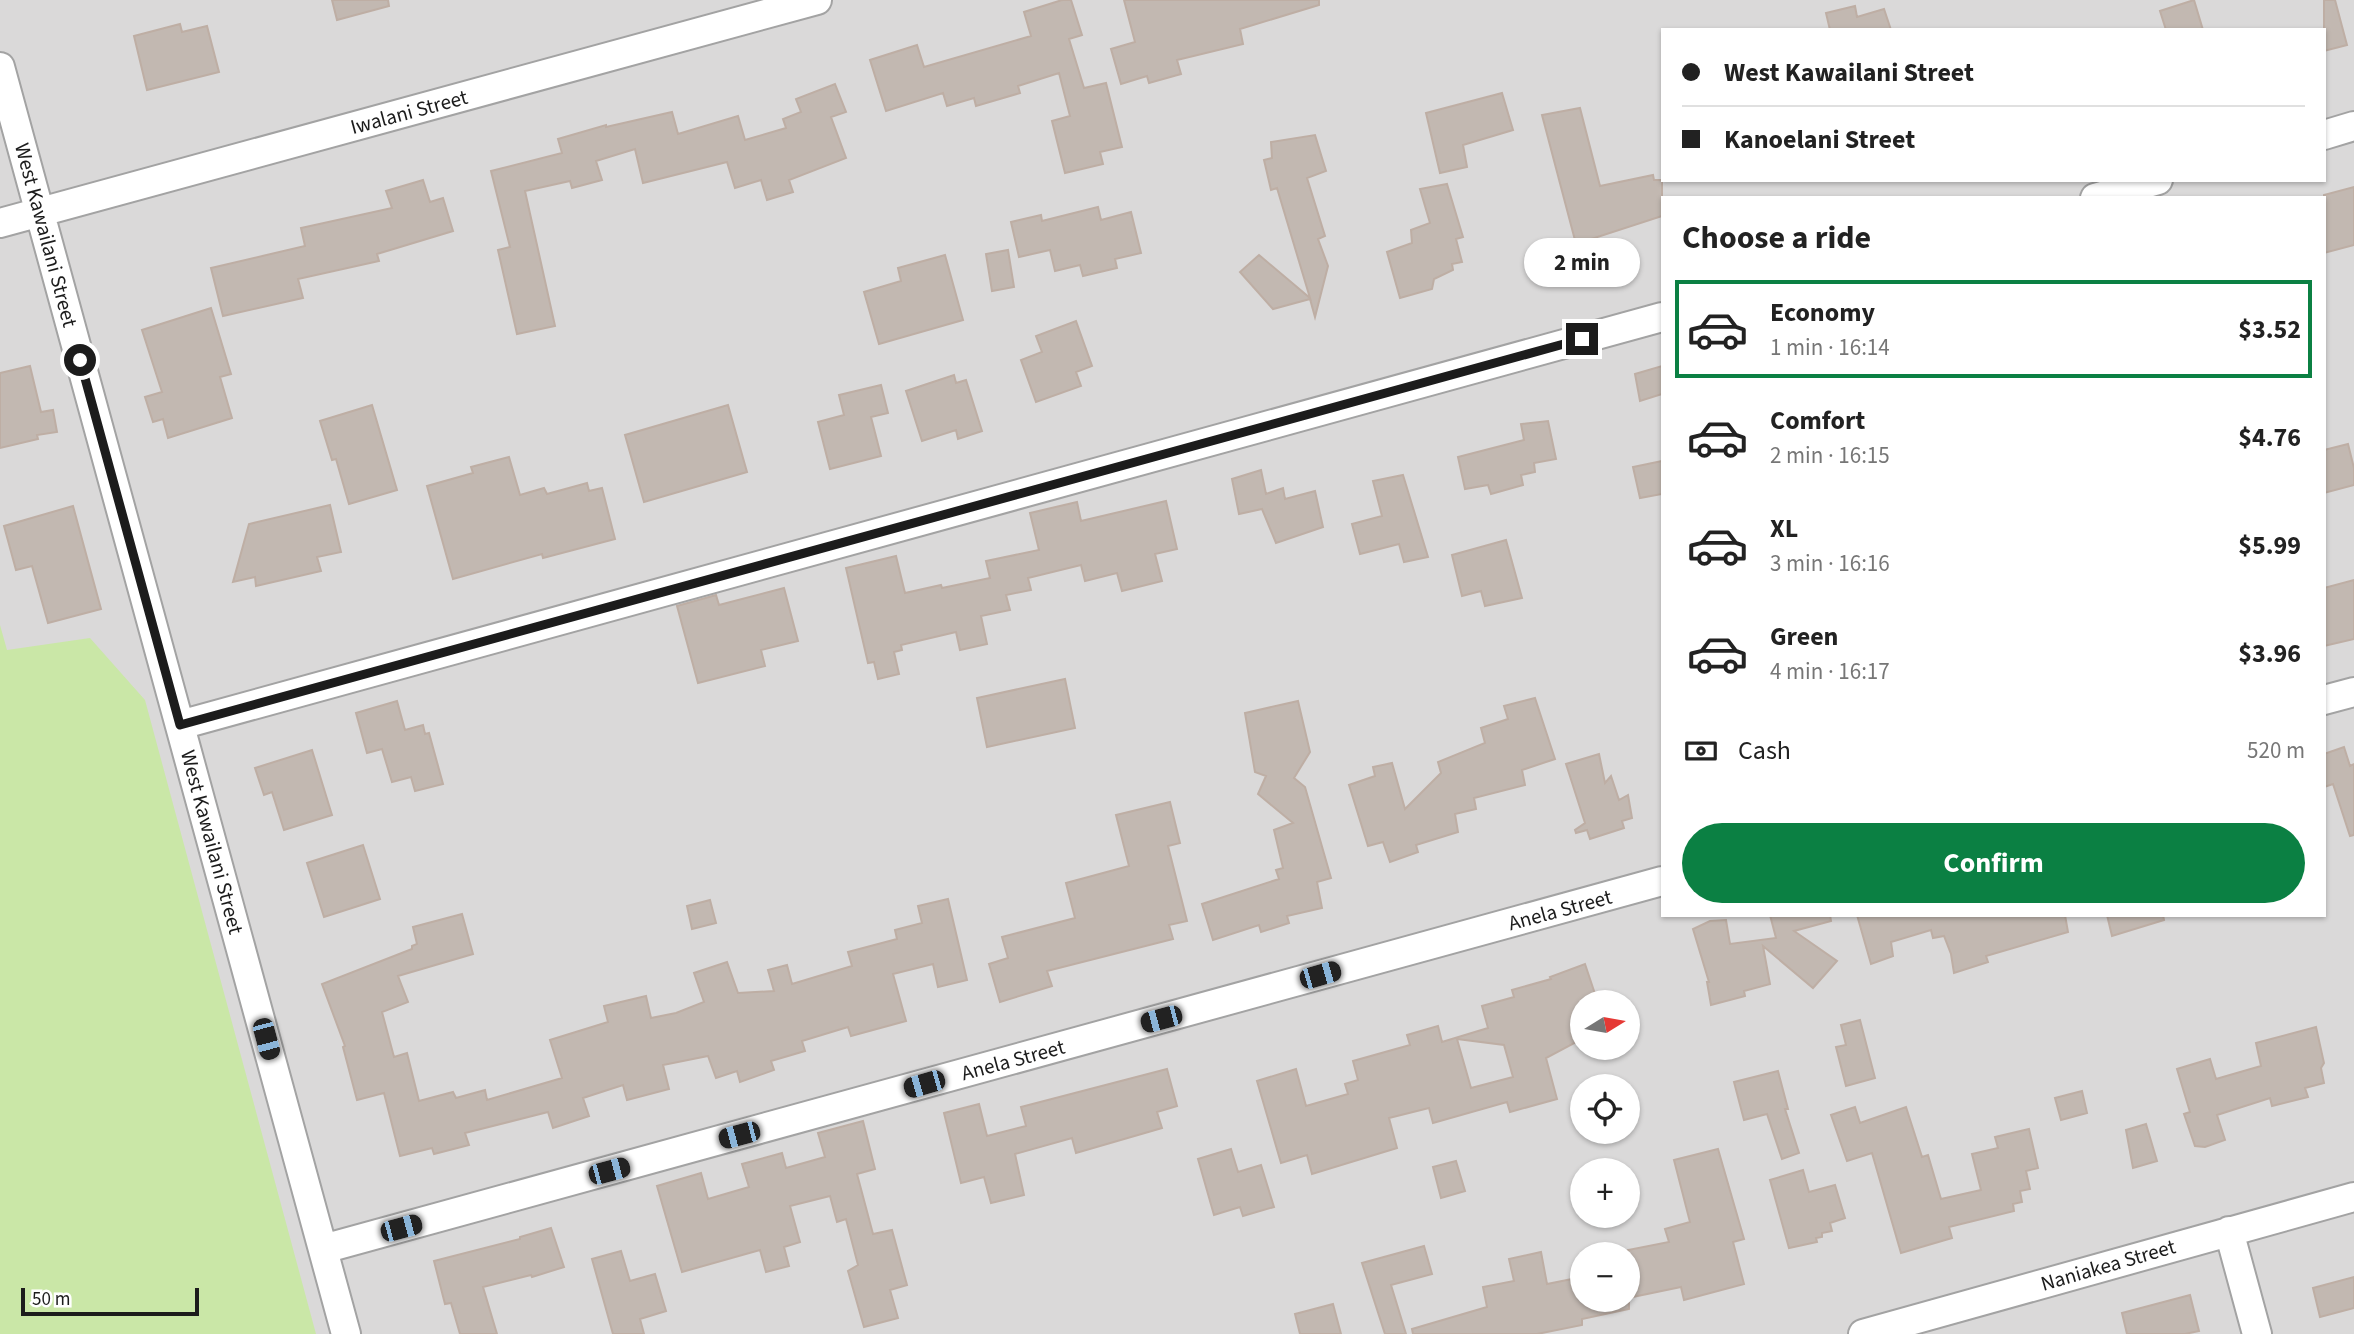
<!DOCTYPE html>
<html lang="en">
<head>
<meta charset="utf-8">
<style>
  :root { --surface:#fff; --page:#f6f6f6; --text:#222; --muted:#767676; --line:#e0e0e0; --accent:#0b8043 }
  body { margin:0; font-family:"Source Sans 3",sans-serif; background:var(--page); color:var(--text); height:100vh; display:flex; flex-direction:column; font-size:26px; white-space:nowrap }
  * { box-sizing:border-box; margin:0 }
  p { font-size:23px; color:var(--muted) }
  .icon { flex:none; width:38px; height:38px; fill:none; stroke:currentColor; stroke-width:2; stroke-linecap:round; stroke-linejoin:round }
  .map { position:relative; flex:1; overflow:hidden }
  .details { position:absolute; left:1661px; top:196px; width:665px; height:721px; display:flex; flex-direction:column; background:var(--surface); border-radius:0px; box-shadow:0 2px 5px #0004 }
  .details>* { flex:none }
  .hud { position:absolute; left:1661px; top:28px; width:665px; height:154px; border-radius:0px; box-shadow:0 2px 5px #0004; display:grid; align-content:center; height:154px; padding:0 21px; background:var(--surface) }
  .needle { width:46px; rotate:79deg }
  .tools { position:absolute; left:1570px; top:990px; display:grid; gap:14px }
  .tools a { display:grid; place-items:center; width:70px; height:70px; border-radius:50%; background:var(--surface); box-shadow:0 2px 5px #0004; font-size:35px }
  .scale { position:absolute; left:21px; bottom:18px; width:178px; box-sizing:border-box; padding-left:7px; border:4px solid #1c1c1c; border-top:0; font-size:19px; line-height:24px; white-space:nowrap; color:#1c1c1c; -webkit-text-stroke:5px #fff; paint-order:stroke }
  .end { position:absolute; width:32px; height:32px; margin:-16px; border:9px solid #1c1c1c; background:#fff; box-shadow:0 0 0 4px #fff }
  .from { border-radius:50% }
  .bubble { position:absolute; height:49px; border-radius:24px; background:var(--surface); box-shadow:0 2px 5px #0004; font-size:23px; font-weight:700; line-height:49px; text-align:center }
  .car { position:absolute; width:21px; height:42px; margin:-21px -10px; border-radius:9px; box-shadow:0 0 5px 2px #0007; background:linear-gradient(#222 24%,#8ab4d8 0 40%,#222 0 76%,#8ab4d8 0 86%,#222 0) }
  .hud b { display:flex; align-items:center; gap:24px; height:66px; font-size:26px }
  .hud b+b { border-top:2px solid var(--line) }
  .hud i { width:18px; height:18px; background:var(--text) }
  ul { padding:0; list-style:none }
  li { display:flex; align-items:center; gap:21px; height:98px; margin:0 14px 10px; padding:0 7px; border:4px solid transparent; border-radius:0px }
  li div { flex:1 }
  li b { display:block; font-size:26px }
  li em { font-style:normal; font-weight:700 }
  li.selected { border-color:var(--accent) }
  li>.icon { width:63px; height:63px; stroke-width:1.5 }
  h2 { padding:0 21px; font-size:32px; line-height:84px }
  .pay { display:flex; align-items:center; gap:18px; height:77px; padding:0 21px; font-size:26px }
  .pay p { margin-inline-start:auto }
  .action { display:flex; gap:14px; margin-top:auto; padding:14px 21px }
  .action a { flex:1; height:80px; border-radius:42px; background:var(--accent); color:#fff; font-size:28px; font-weight:700; line-height:80px; text-align:center }
  .map>svg:first-child { display:block }
</style>
</head>
<body>
<div class="map">
<svg width="2354" height="1334" viewBox="0 0 2354 1334">
  <rect width="100%" height="100%" fill="#ede8e1"/>
  <path fill="#dad9d9" fill-rule="evenodd" d="M0 0H2354V1334H0ZM1662 30H2324V180H1662ZM1662 198H2324V915H1662ZM1582 1003H1628V1048H1582ZM1582 1087H1628V1132H1582ZM1582 1171H1628V1216H1582ZM1582 1255H1628V1300H1582Z"/>
  <path fill="#cae7a7" d="M0 625 7 650 90 638 145 700 316 1334H0Z"/>
  <path fill="#c2b8b1" stroke="#beaea4" stroke-width="2" fill-rule="evenodd" d="M332 0H388L389 6 337 20Z
    M1062 0H1071L1082 35 1069 39 1084 88 1106 83 1122 147 1100 152 1103 164 1065 173 1052 121 1070 116 1059 73 1018 86 1020 93 976 106 974 98 947 106 943 93 886 111 870 60 917 45 924 67 1031 36 1024 12Z
    M1124 0H1319V5L1240 29 1243 44 1177 60 1181 74 1149 83 1147 76 1121 84 1111 49 1135 42Z
    M2194 0 2203 30H2166L2160 11Z
    M2324 0H2335L2347 45 2324 51Z
    M1855 6 1857 17 1884 9 1891 30H1830L1826 13Z
    M180 24 182 32 207 26 219 72 147 90 134 36Z
    M835 84 846 112 831 117 846 158 789 180 793 192 767 200 761 180 735 188 727 162 643 183 635 149 596 161 602 180 572 188 570 181 525 191 555 326 517 334 498 250 510 247 491 171 562 153 558 139 606 125V127L672 112 678 134 738 116 745 140 786 128 783 119 801 112 796 99Z
    M1502 93 1513 130 1463 145 1467 167 1440 173 1426 113Z
    M1580 108 1600 186 1653 175 1654 180H1662V216L1576 244 1542 115Z
    M1315 135 1326 171 1307 178 1325 236 1318 239 1328 266 1315 317 1310 299 1273 309 1240 272 1259 255 1310 298 1277 188 1271 190 1264 160 1272 158 1271 142Z
    M423 180 430 202 443 198 453 231 377 254 379 261 298 279 303 298 223 316 211 268 305 246 301 228 392 208 386 191Z
    M1447 184 1463 237 1456 239 1462 262 1452 264 1453 270 1434 279 1432 289 1400 298 1387 252 1412 243 1411 230 1430 223 1420 189Z
    M2354 187V245L2324 253V195Z
    M1098 207 1101 220 1131 212 1141 253 1115 259 1117 268 1083 276 1080 265 1055 271 1050 250 1019 257 1011 222 1041 215 1042 221Z
    M1008 250 1014 287 992 291 986 254Z
    M945 255 963 320 879 344 864 292 901 281 898 268Z
    M211 308 231 374 220 377 232 418 168 438 163 419 153 422 145 397 162 392 142 330Z
    M1076 321 1092 366 1076 372 1081 386 1036 402 1021 360 1042 352 1036 336Z
    M30 366 41 412 53 410 57 432 37 435 38 439 0 448V373Z
    M1662 366V394L1640 401 1635 374Z
    M954 375 956 383 966 380 982 431 958 439 956 430 922 441 906 391Z
    M881 385 888 413 871 417 881 456 830 469 818 422 844 415 839 395Z
    M372 405 397 490 349 504 336 459 332 460 320 421Z
    M728 405 747 472 644 502 625 435Z
    M1548 421 1556 459 1534 463 1535 472 1521 475 1523 485 1491 494 1488 485 1465 489 1458 457 1524 440 1521 424Z
    M2348 444 2354 468V485L2324 493V450Z
    M509 457 520 495 544 488 547 494 587 483 589 491 602 488 615 539 543 558 542 554 453 579 427 486 473 473 471 467Z
    M1662 461V494L1640 498 1633 467Z
    M1261 470 1266 494 1283 488 1285 499 1315 491 1323 527 1276 543 1262 509 1239 514 1232 479Z
    M1403 475 1428 557 1404 562 1399 544 1360 554 1352 524 1382 516 1373 481Z
    M1166 501 1177 549 1155 554 1162 581 1122 591 1117 573 1085 581 1081 565 1028 578 1031 590 1006 595 1010 610 981 616 987 644 960 650 956 632 901 645 902 650 894 652 899 674 878 679 874 662 868 663 846 568 896 556 905 593 941 585 942 588 990 578 986 561 1039 550 1030 513 1077 502 1081 521Z
    M330 505 341 552 317 557 321 571 256 586 255 577 233 582 249 524Z
    M73 506 101 609 48 623 32 566 16 570 4 526Z
    M1506 540 1522 598 1485 606 1481 591 1462 596 1452 555Z
    M2354 580V639L2324 646V588Z
    M784 588 798 641 761 650 765 666 698 683 677 606 716 595 719 605Z
    M1065 679 1075 728 987 747 977 698Z
    M1535 698 1555 759 1522 770 1525 785 1474 798 1476 809 1455 814 1458 832 1416 845 1418 852 1390 862 1383 842 1368 846 1349 785 1375 776 1373 767 1392 763 1405 809 1441 773 1438 762 1485 743 1481 728 1508 719 1504 706Z
    M397 701 405 730 423 725 425 734 429 733 443 784 415 791 411 777 392 782 382 749 367 753 356 713Z
    M1298 701 1310 752 1294 778 1305 787 1331 878 1317 882 1322 908 1287 916 1289 923 1261 932 1259 925 1213 940 1202 904 1279 879 1276 870 1283 868 1274 830 1293 823 1258 794 1266 776 1255 772 1245 713Z
    M2344 747 2350 766 2354 764V835L2350 836 2333 784 2324 787V754Z
    M312 750 332 815 284 830 272 792 264 795 255 768Z
    M1599 754 1605 783 1611 776 1619 800 1628 795 1632 818 1622 821 1624 828 1590 839 1587 830 1576 833 1575 830 1585 823 1566 764Z
    M1170 802 1180 843 1168 846 1187 921 1169 925 1173 939 1047 971 1052 986 1000 1002 989 964 1008 958 1002 937 1075 918 1066 883 1129 866 1116 815Z
    M363 845 380 899 324 917 307 863Z
    M948 899 967 980 938 987 933 964 893 974 906 1021 851 1036 848 1027 802 1041 805 1051 771 1061 774 1070 740 1082 737 1071 716 1078 708 1056 663 1065 669 1089 627 1100 623 1085 583 1098 589 1116 553 1128 548 1112 465 1133 469 1145 434 1154 432 1148 400 1156 384 1093 357 1100 343 1047 345 1046 322 984 412 949V946L417 944 413 927 462 914 473 954 398 976 408 1002 382 1012 394 1057 407 1053 419 1101 453 1092 456 1098 485 1090 487 1100 562 1078 550 1040 608 1022 604 1006 646 996 651 1018 676 1013 704 1002 694 973 727 962 738 993 774 991 768 970 787 965 792 984 852 966 848 952 897 939 895 930 922 923 918 906Z
    M710 900 716 923 692 929 687 906Z
    M1770 915H1830L1831 921 1794 931 1837 961 1813 988 1763 946 1770 984 1744 991 1745 996 1711 1005 1707 982H1709L1693 929 1710 921 1726 920 1730 944 1776 938Z
    M1857 915H2065L2068 932 1986 956 1988 962 1954 973 1951 954 1944 936 1933 938 1931 930 1891 942 1893 956 1871 964Z
    M2107 915H2163L2164 920 2112 936Z
    M1585 964 1598 1003H1582V1039L1546 1058 1557 1099 1510 1112 1507 1102 1433 1123 1429 1108 1389 1118 1397 1148 1312 1174 1307 1155 1281 1163 1257 1081 1296 1069 1306 1106 1348 1094 1345 1084 1358 1080 1353 1061 1410 1045 1407 1035 1438 1026 1442 1042 1488 1028 1482 1006 1514 997 1512 990 1551 979 1550 977ZM1457 1039 1504 1045 1513 1077 1471 1088Z
    M1860 1020 1875 1078 1846 1086 1836 1047 1846 1045 1841 1025Z
    M2316 1027 2324 1063 2321 1068 2324 1083 2305 1088 2308 1097 2272 1106 2270 1098 2217 1115 2225 1140 2205 1147 2195 1146 2184 1114 2190 1112 2177 1069 2210 1059 2216 1079 2261 1066 2256 1043Z
    M1167 1069 1177 1106 1157 1112 1162 1128 1076 1153 1072 1138 1015 1154 1024 1195 991 1203 984 1177 961 1183 944 1113 979 1104 987 1136 1026 1126 1021 1107Z
    M1778 1071 1788 1109H1785L1799 1153 1782 1159 1767 1114 1744 1120 1734 1082Z
    M2082 1091 2087 1113 2061 1120 2055 1098Z
    M1855 1107 1860 1123 1906 1107 1922 1157 1928 1155 1941 1199 1981 1190 1972 1154 1998 1148 1995 1137 2029 1129 2038 1168 2026 1171 2030 1189 2020 1191 2022 1202 2013 1204 2014 1211 1949 1227 1952 1238 1901 1253 1872 1153 1847 1161 1831 1115Z
    M863 1121 875 1169 857 1174 873 1234 892 1230 907 1285 890 1290 898 1318 864 1327 848 1271 858 1265 846 1219 837 1222 830 1196 790 1206 800 1242 784 1247 789 1266 766 1272 760 1250 682 1272 657 1186 701 1173 708 1199 749 1187 742 1164 782 1153 786 1168 825 1157 818 1133Z
    M2146 1124 2157 1161 2133 1168 2126 1130Z
    M1231 1149 1238 1172 1261 1165 1274 1207 1243 1216 1240 1207 1214 1215 1198 1159Z
    M1718 1149 1744 1239 1733 1242 1744 1284 1684 1300 1681 1287 1628 1298V1250L1669 1242 1665 1229 1690 1222 1674 1160Z
    M1456 1161 1465 1191 1441 1198 1433 1167Z
    M1803 1170 1809 1192 1835 1185 1845 1218 1830 1223 1832 1231 1822 1233V1237L1816 1238 1817 1242 1789 1248 1770 1180Z
    M551 1228 564 1267 532 1277 531 1275 483 1287 497 1334H460L451 1303 445 1304 434 1261 520 1239V1237Z
    M1424 1246 1432 1274 1391 1285 1406 1334H1385L1362 1263Z
    M621 1251 630 1281 655 1274 666 1311 640 1319 644 1334H613L592 1259Z
    M1541 1252 1547 1284 1582 1277V1300H1629V1309L1582 1319V1325L1537 1334H1413L1412 1329 1487 1307 1483 1287 1514 1281 1509 1259Z
    M2354 1277V1308L2320 1317 2313 1288Z
    M2190 1295 2199 1331 2185 1334H2127L2122 1313Z
    M1333 1304 1341 1334H1300L1295 1314Z"/>
  <g fill="none" stroke-linecap="round" stroke-linejoin="round">
    <g stroke="#a3a3a3" stroke-width="32">
      <path id="minor" d="M0 67 346 1334
        M2324 135 2354 126
        M2095 198 2158 180
        M0 223 817 0
        M2324 700 2354 692
        M180 725 1662 317
        M2229 1231 2257 1334
        M323 1249 1662 881
        M1863 1334 2354 1197"/>
    </g>
    <use href="#minor" stroke="#fff" stroke-width="28"/>
  </g>
  <g fill="none" stroke-linecap="round" stroke-linejoin="round">
    <path stroke="#1c1c1c" stroke-width="9" d="M80 360 180 725 1582 339"/>
  </g>
  <g text-anchor="middle" stroke-width="5" stroke-linejoin="round" paint-order="stroke">
    <g font-size="21" fill="#1c1c1c" stroke="#fff">
      <text transform="translate(409 112) rotate(-15)" y="7">Iwalani Street</text>
      <text transform="translate(46 235) rotate(75)" y="7">West Kawailani Street</text>
      <text transform="translate(212 842) rotate(75)" y="7">West Kawailani Street</text>
      <text transform="translate(1560 910) rotate(-15)" y="7">Anela Street</text>
      <text transform="translate(1013 1060) rotate(-15)" y="7">Anela Street</text>
      <text transform="translate(2108 1265) rotate(-16)" y="7">Naniakea Street</text>
    </g>
  </g>
</svg>
<div class="tools">
<a><svg class="needle" viewBox="-14 -14 28 28"><path d="M0-13l5 13h-10z" fill="#e53935"/><path d="M0 13l5-13h-10z" fill="#767676"/></svg></a>
<a><svg class="icon" aria-label="locate" viewBox="0 0 24 24"><circle cx="12" cy="12" r="6"/><path d="M12 2v4M12 18v4M2 12h4M18 12h4"/></svg></a>
<a>+</a>
<a>−</a>
</div>
<div class="scale">50 m</div>
<i class="end from" style="left:80px;top:360px"></i>
<i class="end" style="left:1582px;top:339px"></i>
<div class="bubble" style="left:1524px;top:238px;width:116px">2 min</div>
<i class="car" style="left:1320px;top:975px;rotate:74deg"></i>
<i class="car" style="left:1161px;top:1019px;rotate:255deg"></i>
<i class="car" style="left:266px;top:1039px;rotate:165deg"></i>
<i class="car" style="left:924px;top:1084px;rotate:254deg"></i>
<i class="car" style="left:739px;top:1135px;rotate:255deg"></i>
<i class="car" style="left:609px;top:1171px;rotate:75deg"></i>
<i class="car" style="left:401px;top:1228px;rotate:75deg"></i>
<div class="hud">
<b><i class="from"></i>West Kawailani Street</b>
<b><i></i>Kanoelani Street</b>
</div>
<section class="details">
<h2>Choose a ride</h2>
<ul>
<li class="selected"><svg class="icon" aria-label="car" viewBox="0 0 24 24"><path d="M5 17H2v-5l4-1 3-4h7l3 4 3 1v5h-3M9 17h6M6 11h13"/><circle cx="7" cy="17" r="2"/><circle cx="17" cy="17" r="2"/></svg><div><b>Economy</b><p>1 min · 16:14</p></div><em>$3.52</em></li>
<li><svg class="icon" aria-label="car" viewBox="0 0 24 24"><path d="M5 17H2v-5l4-1 3-4h7l3 4 3 1v5h-3M9 17h6M6 11h13"/><circle cx="7" cy="17" r="2"/><circle cx="17" cy="17" r="2"/></svg><div><b>Comfort</b><p>2 min · 16:15</p></div><em>$4.76</em></li>
<li><svg class="icon" aria-label="car" viewBox="0 0 24 24"><path d="M5 17H2v-5l4-1 3-4h7l3 4 3 1v5h-3M9 17h6M6 11h13"/><circle cx="7" cy="17" r="2"/><circle cx="17" cy="17" r="2"/></svg><div><b>XL</b><p>3 min · 16:16</p></div><em>$5.99</em></li>
<li><svg class="icon" aria-label="car" viewBox="0 0 24 24"><path d="M5 17H2v-5l4-1 3-4h7l3 4 3 1v5h-3M9 17h6M6 11h13"/><circle cx="7" cy="17" r="2"/><circle cx="17" cy="17" r="2"/></svg><div><b>Green</b><p>4 min · 16:17</p></div><em>$3.96</em></li>
</ul>
<div class="pay"><svg class="icon" aria-label="cash" viewBox="0 0 24 24"><path d="M3 7h18v10H3z"/><circle cx="12" cy="12" r="2"/></svg>Cash<p>520 m</p></div>
<div class="action"><a>Confirm</a></div>
</section>
</div>
</body>
</html>
